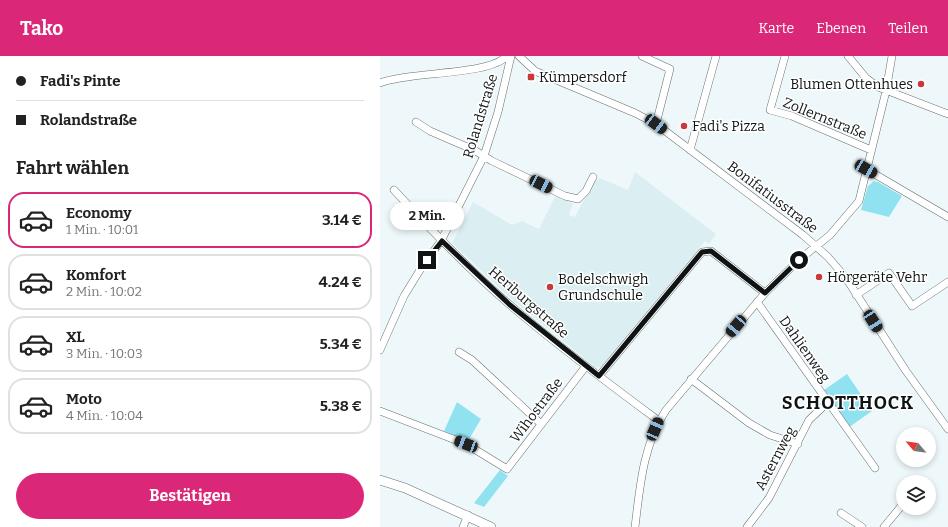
<!DOCTYPE html>
<html lang="de">
<head>
<meta charset="utf-8">
<style>
  :root { --surface:#fff; --page:#f6f6f6; --text:#222; --muted:#767676; --line:#e0e0e0; --accent:#db2777 }
  body { margin:0; font-family:Bitter,serif; background:var(--page); color:var(--text); height:100vh; display:flex; flex-direction:column; font-size:15px; white-space:nowrap }
  * { box-sizing:border-box; margin:0 }
  p { font-size:13px; color:var(--muted) }
  .icon { flex:none; width:22px; height:22px; fill:none; stroke:currentColor; stroke-width:2; stroke-linecap:round; stroke-linejoin:round }
  .map { position:relative; flex:1; overflow:hidden }
  .drawer { display:flex; flex-direction:column; background:var(--surface); width:380px }
  .drawer>* { flex:none }
  .banner { display:grid; align-content:center; height:88px; padding:0 16px; background:var(--surface) }
  .needle { width:26px; rotate:299deg }
  .tools { position:absolute; left:516px; top:371px; display:grid; gap:8px }
  .tools a { display:grid; place-items:center; width:40px; height:40px; border-radius:50%; background:var(--surface); box-shadow:0 2px 6px #0003; font-size:20px }
  .end { position:absolute; width:18px; height:18px; margin:-9px; border:5px solid #0f1313; background:#fff; box-shadow:0 0 0 2px #fff }
  .from { border-radius:50% }
  .bubble { position:absolute; height:28px; border-radius:14px; background:var(--surface); box-shadow:0 2px 6px #0003; font-size:13px; font-weight:700; line-height:28px; text-align:center }
  .car { position:absolute; width:12px; height:24px; margin:-12px -6px; border-radius:5px; box-shadow:0 0 3px 1px #0007; background:linear-gradient(#222 24%,#8ab4d8 0 40%,#222 0 76%,#8ab4d8 0 86%,#222 0) }
  .banner b { display:flex; align-items:center; gap:14px; height:38px; font-size:15px }
  .banner b+b { border-top:1px solid var(--line) }
  .banner i { width:10px; height:10px; background:var(--text) }
  ul { padding:0; list-style:none }
  li { display:flex; align-items:center; gap:12px; height:56px; margin:0 8px 6px; padding:0 8px; border:2px solid var(--line); border-radius:16px }
  li div { flex:1 }
  li b { display:block; font-size:15px }
  li em { font-style:normal; font-weight:700 }
  li.active { border-color:var(--accent) }
  li>.icon { width:36px; height:36px; stroke-width:1.5 }
  h2 { padding:0 16px; font-size:18px; line-height:48px }
  .action { display:flex; gap:8px; margin-top:auto; padding:8px 16px }
  .action a { flex:1; height:46px; border-radius:24px; background:var(--accent); color:#fff; font-size:16px; font-weight:700; line-height:46px; text-align:center }
  header { display:flex; align-items:center; gap:24px; box-sizing:border-box; height:56px; padding:0 20px; background:var(--accent); color:#fff }
  header strong { font-size:19px }
  nav { display:flex; gap:22px; margin-inline-start:auto; font-size:14px }
  main { display:flex; flex:1; min-height:0 }
  .map>svg:first-child { display:block }
</style>
</head>
<body>
<header>
<strong>Tako</strong>
<nav><a>Karte</a><a>Ebenen</a><a>Teilen</a></nav>
</header>
<main>
<section class="drawer">
<div class="banner">
<b><i class="from"></i>Fadi's Pinte</b>
<b><i></i>Rolandstraße</b>
</div>
<h2>Fahrt wählen</h2>
<ul>
<li class="active"><svg class="icon" aria-label="car" viewBox="0 0 24 24"><path d="M5 17H2v-5l4-1 3-4h7l3 4 3 1v5h-3M9 17h6M6 11h13"/><circle cx="7" cy="17" r="2"/><circle cx="17" cy="17" r="2"/></svg><div><b>Economy</b><p>1 Min. · 10:01</p></div><em>3.14 €</em></li>
<li><svg class="icon" aria-label="car" viewBox="0 0 24 24"><path d="M5 17H2v-5l4-1 3-4h7l3 4 3 1v5h-3M9 17h6M6 11h13"/><circle cx="7" cy="17" r="2"/><circle cx="17" cy="17" r="2"/></svg><div><b>Komfort</b><p>2 Min. · 10:02</p></div><em>4.24 €</em></li>
<li><svg class="icon" aria-label="car" viewBox="0 0 24 24"><path d="M5 17H2v-5l4-1 3-4h7l3 4 3 1v5h-3M9 17h6M6 11h13"/><circle cx="7" cy="17" r="2"/><circle cx="17" cy="17" r="2"/></svg><div><b>XL</b><p>3 Min. · 10:03</p></div><em>5.34 €</em></li>
<li><svg class="icon" aria-label="car" viewBox="0 0 24 24"><path d="M5 17H2v-5l4-1 3-4h7l3 4 3 1v5h-3M9 17h6M6 11h13"/><circle cx="7" cy="17" r="2"/><circle cx="17" cy="17" r="2"/></svg><div><b>Moto</b><p>4 Min. · 10:04</p></div><em>5.38 €</em></li>
</ul>
<div class="action"><a>Bestätigen</a></div>
</section>
<div class="map">
<svg width="568" height="471" viewBox="0 0 568 471">
  <rect width="100%" height="100%" fill="#eef8fa"/>
  <path fill="#dbeff2" d="M255 116 336 178 329 188 325 185 224 308 221 311H215L128 240 72 187 93 146 132 169 142 165 159 173 176 139 193 148 189 159 195 161 213 126 220 122 248 134Z"/>
  <path fill="#90e2f0" d="M494 125 498 126 522 140 509 161 481 154 488 130Z
    M467 318 492 355 468 372 447 346 448 339 444 334Z
    M77 346 101 363 88 385 64 375Z
    M120 414 128 420 104 451 94 447Z"/>
  <g fill="none" stroke-linecap="round" stroke-linejoin="round">
    <g stroke="#666f70" stroke-width="8">
      <path id="street" d="M139 0 155 15 255 57 276 68 423 179 448 201 466 222 526 315 568 373
        M262 0 290 13 276 68
        M405 0 390 54 412 60 491 94
        M468 0 486 22 498 31 568 58
        M0 27C30 15 108 20 127 0
        M36 66 50 75 94 94 112 105 185 140 198 143 206 135 213 121
        M310 94 336 0
        M486 113 568 161
        M14 134C51 174 89 214 130 249 178 290 229 328 279 365
        M476 239 509 217 532 250 568 226
        M377 246 495 412
        M0 294 24 240 40 214 61 185 104 100 118 56 131 0
        M79 296 92 304 161 368
        M219 320 322 196 331 195 385 237
        M311 323 369 367 390 379 418 388
        M0 355 86 388 127 413 206 310
        M461 457 482 471
        M83 471 88 459
        M255 471C260 430 263 389 286 354L385 237 419 204 450 179 479 145 506 35 512 0
        M367 471 389 442 429 364 447 347
        M504 471 523 448"/>
    </g>
    <g stroke="#666f70" stroke-width="10">
      <path id="secondary" d="M0 424 25 432 111 471"/>
    </g>
    <use href="#street" stroke="#fff" stroke-width="7"/>
    <use href="#secondary" stroke="#fff" stroke-width="9"/>
  </g>
  <g fill="none" stroke-linecap="round" stroke-linejoin="round">
    <path stroke="#0f1313" stroke-width="5" d="M47 204 62 185 130 249 219 320 322 196 331 195 385 237 419 204"/>
  </g>
  <g fill="#c8383d" stroke="#fff" stroke-width="1.5">
    <rect x="147" y="17" width="8" height="8" rx="2"/>
    <circle cx="541" cy="28" r="4"/>
    <circle cx="304" cy="70" r="4"/>
    <circle cx="439" cy="221" r="4"/>
    <circle cx="170" cy="231" r="4"/>
  </g>
  <g text-anchor="middle" stroke-width="3" stroke-linejoin="round" paint-order="stroke">
    <g font-size="14" fill="#0f1313" stroke="#fff" text-anchor="start">
      <text x="159" y="26">Kümpersdorf</text>
      <text x="533" y="33" text-anchor="end">Blumen Ottenhues</text>
      <text x="312" y="75">Fadi's Pizza</text>
      <text x="447" y="226">Hörgeräte Vehr</text>
      <text x="178" y="228">Bodelschwigh<tspan x="178" dy="16">Grundschule</tspan></text>
    </g>
    <g font-size="14" fill="#0f1313" stroke="#fff">
      <text transform="translate(100 60) rotate(-73)" y="5">Rolandstraße</text>
      <text transform="translate(445 62) rotate(22)" y="5">Zollernstraße</text>
      <text transform="translate(393 141) rotate(37)" y="5">Bonifatiusstraße</text>
      <text transform="translate(149 246) rotate(41)" y="5">Heriburgstraße</text>
      <text transform="translate(425 293) rotate(55)" y="5">Dahlienweg</text>
      <text transform="translate(156 354) rotate(-53)" y="5">Wihostraße</text>
      <text transform="translate(395 402) rotate(-62)" y="5">Asternweg</text>
    </g>
    <g font-size="18" font-weight="bold" letter-spacing="1" fill="#0f1313" stroke="#fff">
      <text x="468" y="353">SCHOTTHOCK</text>
    </g>
  </g>
</svg>
<div class="tools">
<a><svg class="needle" viewBox="-14 -14 28 28"><path d="M0-13l5 13h-10z" fill="#e53935"/><path d="M0 13l5-13h-10z" fill="#767676"/></svg></a>
<a><svg class="icon" aria-label="layers" viewBox="0 0 24 24"><path d="M12 4l9 5-9 5-9-5zM3 14l9 5 9-5"/></svg></a>
</div>
<i class="end from" style="left:419px;top:204px"></i>
<i class="end" style="left:47px;top:204px"></i>
<div class="bubble" style="left:10px;top:146px;width:74px">2 Min.</div>
<i class="car" style="left:276px;top:68px;rotate:127deg"></i>
<i class="car" style="left:486px;top:113px;rotate:120deg"></i>
<i class="car" style="left:161px;top:128px;rotate:116deg"></i>
<i class="car" style="left:493px;top:265px;rotate:147deg"></i>
<i class="car" style="left:356px;top:270px;rotate:220deg"></i>
<i class="car" style="left:275px;top:373px;rotate:23deg"></i>
<i class="car" style="left:86px;top:388px;rotate:291deg"></i>
</div>
</main>
</body>
</html>
